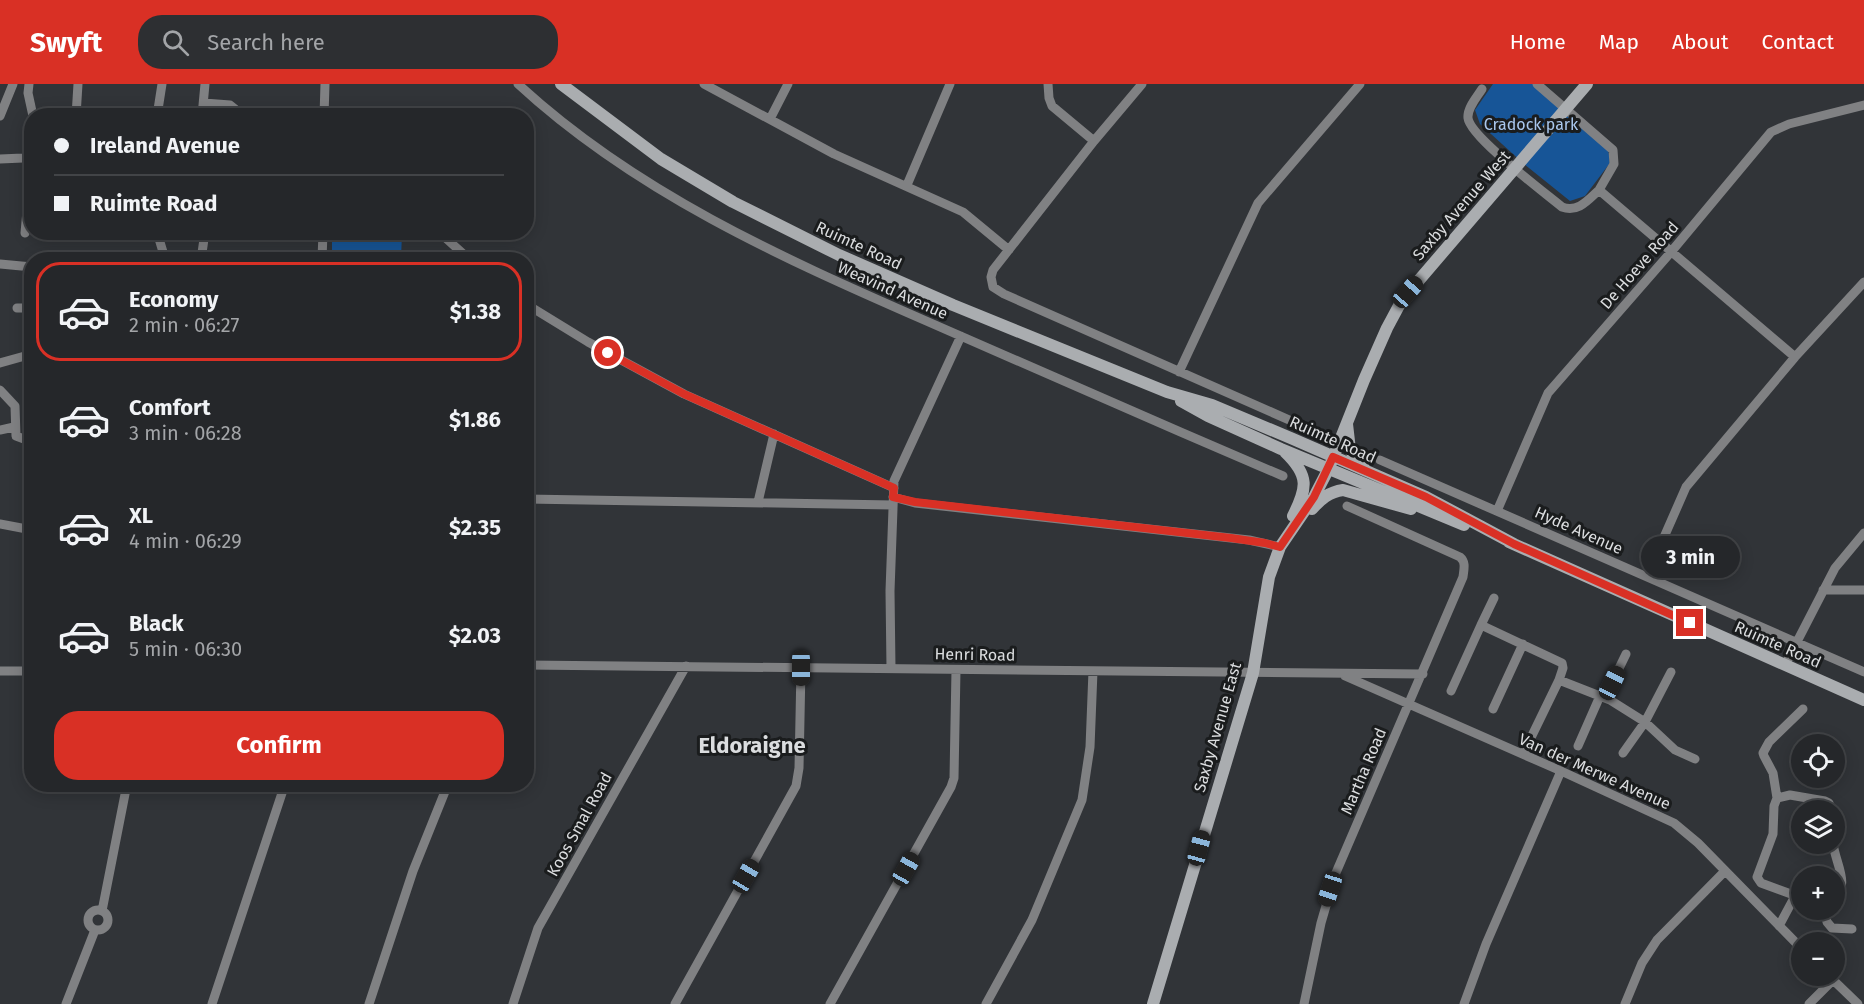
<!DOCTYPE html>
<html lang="en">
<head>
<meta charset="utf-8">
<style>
  :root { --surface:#25272a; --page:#2d2f32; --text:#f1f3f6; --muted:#a3a5a8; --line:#424447; --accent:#d93025 }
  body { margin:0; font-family:"Fira Sans",sans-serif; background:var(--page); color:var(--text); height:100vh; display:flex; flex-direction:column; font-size:22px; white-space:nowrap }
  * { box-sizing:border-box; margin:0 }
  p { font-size:20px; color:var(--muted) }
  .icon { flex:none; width:33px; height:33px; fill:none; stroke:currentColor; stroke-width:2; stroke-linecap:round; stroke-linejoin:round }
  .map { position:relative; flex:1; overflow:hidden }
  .side { position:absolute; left:24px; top:168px; width:510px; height:540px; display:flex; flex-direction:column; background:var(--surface); border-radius:24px; box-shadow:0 3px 15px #0003,0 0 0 2px var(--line) }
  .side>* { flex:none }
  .guide { position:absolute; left:24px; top:24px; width:510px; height:132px; border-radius:24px; box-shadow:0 3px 15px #0003,0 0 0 2px var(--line); display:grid; align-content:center; height:132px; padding:0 30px; background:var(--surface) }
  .tools { position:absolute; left:1791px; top:650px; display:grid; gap:12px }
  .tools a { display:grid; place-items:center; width:54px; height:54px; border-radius:50%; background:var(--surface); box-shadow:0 3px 15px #0003,0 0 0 2px var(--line); font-size:30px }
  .end { position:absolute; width:27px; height:27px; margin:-14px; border:8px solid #d93025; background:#fff; box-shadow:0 0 0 3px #fff }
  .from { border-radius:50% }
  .bubble { position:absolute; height:42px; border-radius:21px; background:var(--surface); box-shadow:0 3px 15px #0003,0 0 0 2px var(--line); font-size:20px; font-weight:700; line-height:42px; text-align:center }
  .car { position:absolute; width:18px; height:36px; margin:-18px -9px; border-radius:8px; box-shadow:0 0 4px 2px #0007; background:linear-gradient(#222 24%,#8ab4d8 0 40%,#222 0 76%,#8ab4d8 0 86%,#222 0) }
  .guide b { display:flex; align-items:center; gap:21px; height:57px; font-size:22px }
  .guide b+b { border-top:2px solid var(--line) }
  .guide i { width:15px; height:15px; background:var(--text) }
  ul { padding:10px 0 0; list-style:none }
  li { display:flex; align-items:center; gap:18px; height:99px; margin:0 12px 9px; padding:0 18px; border:3px solid transparent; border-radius:24px }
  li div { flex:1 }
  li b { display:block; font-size:22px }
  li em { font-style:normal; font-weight:700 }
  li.on { border-color:var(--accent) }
  li>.icon { width:54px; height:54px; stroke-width:1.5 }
  .button { display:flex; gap:12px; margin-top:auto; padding:12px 30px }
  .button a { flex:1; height:69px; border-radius:24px; background:var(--accent); color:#fff; font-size:24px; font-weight:700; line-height:69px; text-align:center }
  header { display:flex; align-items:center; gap:36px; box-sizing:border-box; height:84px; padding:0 30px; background:var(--accent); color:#fff }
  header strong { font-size:28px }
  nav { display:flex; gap:33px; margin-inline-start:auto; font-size:21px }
  .search { width:420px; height:54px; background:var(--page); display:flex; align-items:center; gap:15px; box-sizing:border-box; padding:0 21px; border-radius:24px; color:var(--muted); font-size:22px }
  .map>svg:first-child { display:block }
</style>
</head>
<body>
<header>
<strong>Swyft</strong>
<div class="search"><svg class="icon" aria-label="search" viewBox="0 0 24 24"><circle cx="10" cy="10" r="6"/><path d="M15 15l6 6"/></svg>Search here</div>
<nav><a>Home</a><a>Map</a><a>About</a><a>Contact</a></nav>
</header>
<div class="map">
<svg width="1864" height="920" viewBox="0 0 1864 920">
  <rect width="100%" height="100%" fill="#313438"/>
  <path fill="#175597" d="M1493 0H1536L1608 64 1610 79 1585 112 1570 117 1524 80 1480 40 1475 26Z
    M332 149H402L401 175H332Z"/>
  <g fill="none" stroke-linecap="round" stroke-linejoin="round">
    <path stroke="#808183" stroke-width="9" d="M29 0 28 9 33 32
      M518 0C635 108 780 173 924 236 1044 289 1163 341 1283 392
      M704 0 834 70 963 128 1009 166
      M1048 0 1049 14 1052 22 1094 57
      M1142 0 1094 57 993 186 991 193 993 203 1004 210 1305 343
      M1537 0 1613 66 1614 80 1599 106 1795 273
      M1482 5C1477 13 1467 24 1468 34 1470 53 1544 108 1562 123 1578 129 1588 116 1599 106
      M204 19 230 21 235 25 237 32
      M0 32 13 0
      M76 32 78 0
      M157 32 162 0
      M202 32 205 0
      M324 32 325 0
      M770 35 788 0
      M0 75 23 74 32 72
      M907 101 950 0
      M157 148 163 168
      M439 148 470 176
      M25 149 32 71
      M67 149V148
      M201 176 205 148
      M322 176 323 148
      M0 180 32 183
      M526 220 588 258 684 310 894 404
      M17 224H32
      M0 279 32 270
      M1179 288 1258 119 1360 0
      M0 306 15 322 16 352 32 358
      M0 346 14 343
      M1380 376 1864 588
      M893 413 915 419 1249 456 1280 463
      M526 415 893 421
      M758 418 774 350
      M1497 427 1548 309 1671 168 1771 48 1789 40 1864 21
      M0 440 32 446
      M1647 492 1686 403 1795 273 1864 198
      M1823 506H1864
      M1481 541 1494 514
      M526 581 1423 590
      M1785 581 1835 484 1864 449
      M891 584 890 507 894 397 961 252
      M0 587H32
      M1345 592 1561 687 1674 739 1698 759 1802 865
      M1559 596 1610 616 1645 638 1675 666 1695 675
      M1451 607 1481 541 1562 579 1563 584 1559 596 1523 670
      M1605 613 1626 570
      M1493 625 1523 560
      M1578 662 1600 612
      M1623 669 1645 638 1671 588
      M1777 714 1790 711 1825 717 1829 719 1831 726
      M1833 759C1835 779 1851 800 1834 816
      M1802 814 1761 799 1757 793 1773 750 1774 722 1777 714 1773 689 1764 672 1763 669 1769 658 1803 625
      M1824 825 1827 838 1832 844 1852 845
      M88 836a10 10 0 1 1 20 0a10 10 0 1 1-20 0Z
      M102 827 127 700
      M1779 842 1795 812
      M1828 891 1858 920
      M66 920 95 846
      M212 920 285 700
      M369 920 413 787 448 700
      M513 920 538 844 686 582
      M675 920 796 702 799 684 801 584
      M830 920 951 703 954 694 956 586
      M986 920 1032 836 1082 716 1090 663 1093 587
      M1304 920 1321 839 1335 791 1463 493C1464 485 1466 478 1460 473L1347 422
      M1464 920 1486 860 1561 687
      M1625 920 1642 879 1657 856 1725 787
      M1809 920 1833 896"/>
    <path stroke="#aaadb0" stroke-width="12" d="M561 0 661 75 733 118 839 171 953 221 1167 308 1212 321 1293 355 1426 413 1514 460
      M1181 317 1208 332 1281 365 1464 441
      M1347 340 1350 366 1364 384
      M1285 368C1310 392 1307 404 1293 432
      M1312 425C1321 415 1329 408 1343 406L1411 425
      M1509 458 1864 616
      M1153 920 1253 589 1269 493 1280 463 1314 413 1329 384 1364 296 1387 244 1402 216 1587 0"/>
  </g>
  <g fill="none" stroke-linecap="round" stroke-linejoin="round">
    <path stroke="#d93025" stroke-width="8" d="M608 269 684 310 894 404 893 413 915 418 1231 454 1265 459 1280 463 1314 413 1333 373 1426 413 1514 460 1690 539"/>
  </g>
  <g text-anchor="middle" stroke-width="6" stroke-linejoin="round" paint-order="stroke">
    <g font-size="16" fill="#aac8ee" stroke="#1a1c1d">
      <text x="1531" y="46">Cradock park</text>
    </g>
    <g font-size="16" fill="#dbdddf" stroke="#1a1c1d">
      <text transform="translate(1461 121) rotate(-49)" y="6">Saxby Avenue West</text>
      <text transform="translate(859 161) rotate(25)" y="6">Ruimte Road</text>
      <text transform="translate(1639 181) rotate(-49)" y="6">De Hoeve Road</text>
      <text transform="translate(893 206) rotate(24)" y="6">Weavind Avenue</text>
      <text transform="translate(1333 355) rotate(24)" y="6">Ruimte Road</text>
      <text transform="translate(1579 446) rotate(24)" y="6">Hyde Avenue</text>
      <text transform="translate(1778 560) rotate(24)" y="6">Ruimte Road</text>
      <text transform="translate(975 570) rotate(1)" y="6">Henri Road</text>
      <text transform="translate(1217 643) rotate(-74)" y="6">Saxby Avenue East</text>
      <text transform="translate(1363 687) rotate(-67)" y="6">Martha Road</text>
      <text transform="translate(1595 687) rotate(24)" y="6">Van der Merwe Avenue</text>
      <text transform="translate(579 740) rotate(-61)" y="6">Koos Smal Road</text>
    </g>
    <g font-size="22" font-weight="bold" fill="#dbdddf" stroke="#1a1c1d">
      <text x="752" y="669">Eldoraigne</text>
    </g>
  </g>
</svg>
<div class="tools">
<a><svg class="icon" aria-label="locate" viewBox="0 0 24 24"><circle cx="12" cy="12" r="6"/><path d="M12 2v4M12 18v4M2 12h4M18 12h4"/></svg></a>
<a><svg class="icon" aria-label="layers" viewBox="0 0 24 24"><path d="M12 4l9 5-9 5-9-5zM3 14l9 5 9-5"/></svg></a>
<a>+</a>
<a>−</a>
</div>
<i class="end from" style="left:608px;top:269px"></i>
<i class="end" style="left:1690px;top:539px"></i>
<div class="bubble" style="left:1641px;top:452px;width:99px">3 min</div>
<i class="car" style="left:1408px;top:208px;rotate:41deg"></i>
<i class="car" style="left:801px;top:584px;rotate:180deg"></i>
<i class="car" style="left:1612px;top:599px;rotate:26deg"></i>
<i class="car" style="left:1199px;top:764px;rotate:15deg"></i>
<i class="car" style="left:906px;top:785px;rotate:29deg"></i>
<i class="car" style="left:746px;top:792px;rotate:30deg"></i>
<i class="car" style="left:1330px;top:805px;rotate:198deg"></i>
<div class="guide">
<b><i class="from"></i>Ireland Avenue</b>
<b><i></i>Ruimte Road</b>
</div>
<section class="side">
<ul>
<li class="on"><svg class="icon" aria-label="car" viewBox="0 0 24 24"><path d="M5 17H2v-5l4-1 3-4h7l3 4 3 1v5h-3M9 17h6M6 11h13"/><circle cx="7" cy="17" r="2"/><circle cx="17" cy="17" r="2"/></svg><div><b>Economy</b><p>2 min · 06:27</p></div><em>$1.38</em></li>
<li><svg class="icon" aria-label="car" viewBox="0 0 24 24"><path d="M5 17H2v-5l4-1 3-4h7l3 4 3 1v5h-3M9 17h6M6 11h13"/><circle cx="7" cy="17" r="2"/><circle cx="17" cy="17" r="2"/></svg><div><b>Comfort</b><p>3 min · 06:28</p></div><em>$1.86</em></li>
<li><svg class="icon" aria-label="car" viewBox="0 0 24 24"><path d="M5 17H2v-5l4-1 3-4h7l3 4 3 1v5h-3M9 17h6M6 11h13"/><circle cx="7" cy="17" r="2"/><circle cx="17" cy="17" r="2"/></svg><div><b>XL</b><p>4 min · 06:29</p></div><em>$2.35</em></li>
<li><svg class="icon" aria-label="car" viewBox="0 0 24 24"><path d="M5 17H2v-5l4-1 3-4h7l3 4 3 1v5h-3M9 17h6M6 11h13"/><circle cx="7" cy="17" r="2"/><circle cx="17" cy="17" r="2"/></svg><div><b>Black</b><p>5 min · 06:30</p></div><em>$2.03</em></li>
</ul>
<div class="button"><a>Confirm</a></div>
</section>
</div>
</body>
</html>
